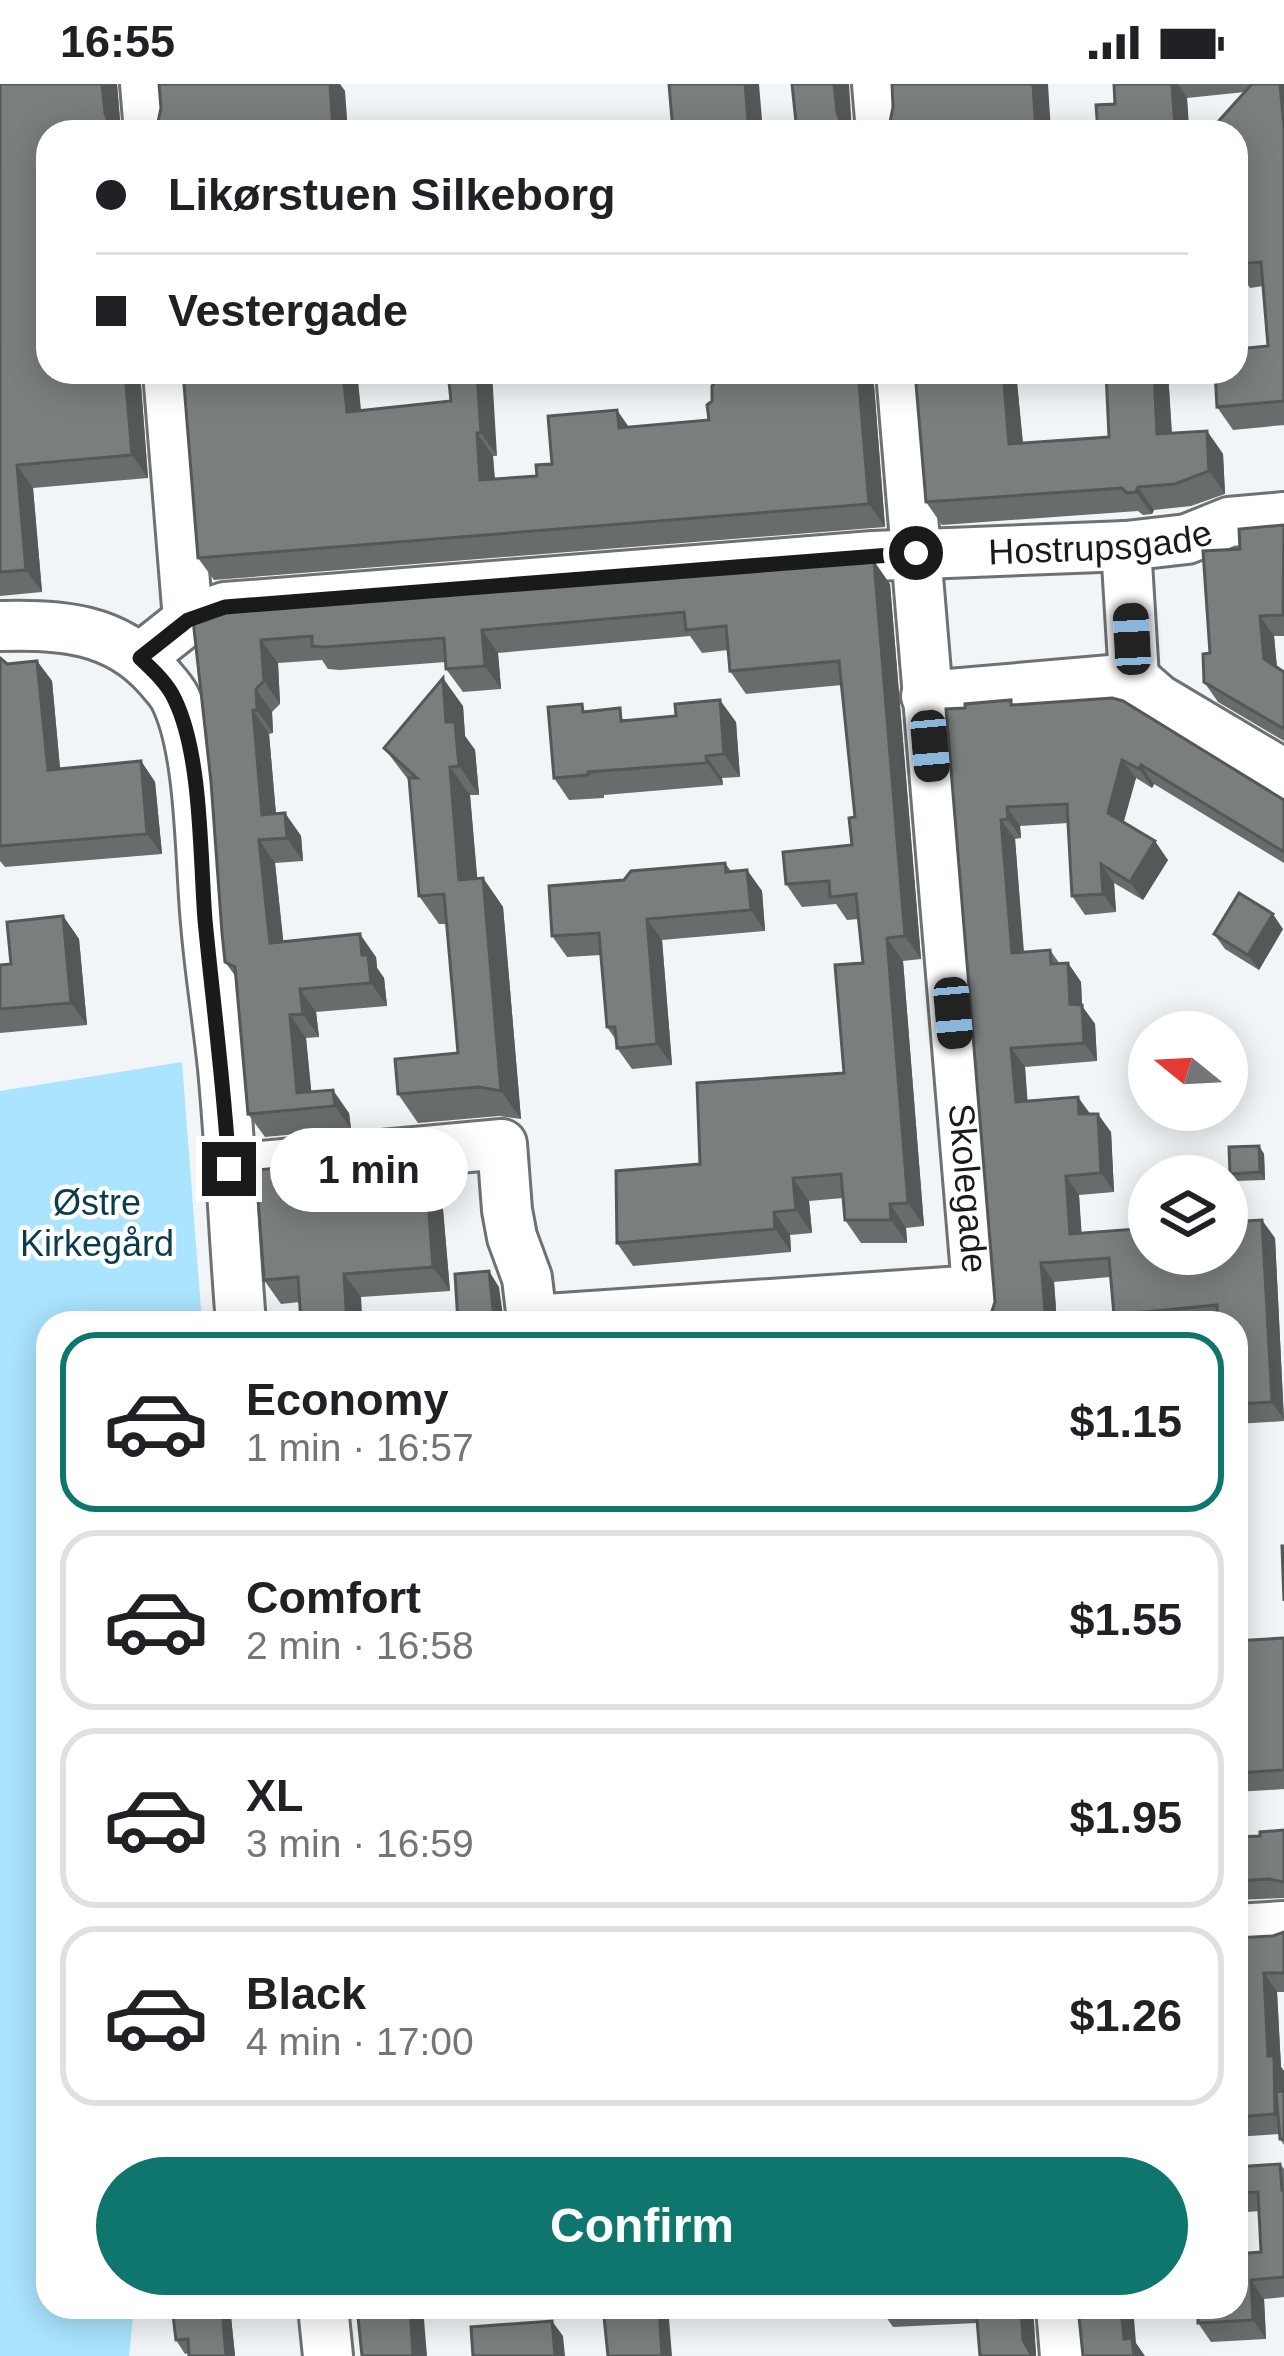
<!DOCTYPE html>
<html lang="en">
<head>
<meta charset="utf-8">
<style>
  :root { --surface:#fff; --page:#f2f2f2; --text:#202124; --muted:#757577; --line:#e0e0e0; --accent:#0f766e }
  body { margin:0; font-family:Helvetica,sans-serif; background:var(--page); color:var(--text); height:100vh; display:flex; flex-direction:column; font-size:45px; white-space:nowrap }
  * { box-sizing:border-box; margin:0 }
  p { font-size:39px; color:var(--muted) }
  .icon { flex:none; width:66px; height:66px; fill:none; stroke:currentColor; stroke-width:2; stroke-linecap:round; stroke-linejoin:round }
  .map { position:relative; flex:1; overflow:hidden }
  .drawer { position:absolute; left:36px; top:1227px; width:1212px; height:1008px; display:flex; flex-direction:column; background:var(--surface); border-radius:36px; box-shadow:0 6px 30px #0003 }
  .drawer>* { flex:none }
  .top-card { position:absolute; left:36px; top:36px; width:1212px; height:264px; border-radius:36px; box-shadow:0 6px 30px #0003; display:grid; align-content:center; height:264px; padding:0 60px; background:var(--surface) }
  .needle { width:78px; rotate:288deg }
  .controls { position:absolute; left:1128px; top:927px; display:grid; gap:24px }
  .controls a { display:grid; place-items:center; width:120px; height:120px; border-radius:50%; background:var(--surface); box-shadow:0 6px 30px #0003; font-size:60px }
  .end { position:absolute; width:54px; height:54px; margin:-27px; border:15px solid #191a1b; background:#fff; box-shadow:0 0 0 6px #fff }
  .from { border-radius:50% }
  .bubble { position:absolute; height:84px; border-radius:42px; background:var(--surface); box-shadow:0 6px 30px #0003; font-size:39px; font-weight:700; line-height:84px; text-align:center }
  .car { position:absolute; width:36px; height:72px; margin:-36px -18px; border-radius:15px; box-shadow:0 0 9px 3px #0007; background:linear-gradient(#222 24%,#8ab4d8 0 40%,#222 0 76%,#8ab4d8 0 86%,#222 0) }
  .top-card b { display:flex; align-items:center; gap:42px; height:114px; font-size:45px }
  .top-card b+b { border-top:3px solid var(--line) }
  .top-card i { width:30px; height:30px; background:var(--text) }
  ul { padding:21px 0 0; list-style:none }
  li { display:flex; align-items:center; gap:36px; height:180px; margin:0 24px 18px; padding:0 36px; border:6px solid var(--line); border-radius:36px }
  li div { flex:1 }
  li b { display:block; font-size:45px }
  li em { font-style:normal; font-weight:700 }
  li.active { border-color:var(--accent) }
  li>.icon { width:108px; height:108px; stroke-width:1.5 }
  .button { display:flex; gap:24px; margin-top:auto; padding:24px 60px }
  .button a { flex:1; height:138px; border-radius:72px; background:var(--accent); color:#fff; font-size:48px; font-weight:700; line-height:138px; text-align:center }
  .status { display:flex; justify-content:space-between; align-items:center; height:84px; padding:0 60px; background:var(--surface); direction:ltr }
  .status svg { height:33px; fill:currentColor }
  .map>svg:first-child { display:block }
</style>
</head>
<body>
<div class="status"><b>16:55</b><svg viewBox="0 0 49 12"><path d="M0 12V9h3v3zM5 12V6h3v6zM10 12V3h3v9zM15 12V0h3v12zM26 1h20v11H26zM47 4h2v5h-2z"/></svg></div>
<div class="map">
<svg width="1284" height="2272" viewBox="0 0 1284 2272">
  <rect width="100%" height="100%" fill="#f1f5f7"/>
  <path fill="#aae4fe" d="M182 978 202 1239H48V2223H134L129 2272H0V1007Z"/>
  <g fill="none" stroke-linecap="round" stroke-linejoin="round">
    <g stroke="#6d7172" stroke-width="54">
      <g id="minor">
        <path d="M145 0 149 48"/>
        <path d="M877 0 881 48"/>
        <path d="M168 288 188 536"/>
        <path id="s1" d="M901 288 980 1239"/>
        <path d="M1126 462 1134 594"/>
        <path d="M0 542C60 540 116 544 158 592 164 599 171 606 175 614 202 668 200 777 206 839 210 888 218 936 223 984 231 1069 234 1154 241 1239"/>
        <path id="s2" d="M140 574 188 536 225 523 873 472 1126 462 1187 455 1229 438 1284 433"/>
        <path d="M926 612 1134 594 1158 615 1284 690"/>
        <path d="M229 1085 502 1060 507 1126 512 1153 527 1194 532 1236 977 1206"/>
        <path d="M1236 1845 1284 1842"/>
        <path d="M323 2223 328 2272"/>
        <path d="M1061 2223 1065 2272"/>
      </g>
    </g>
    <use href="#minor" stroke="#fff" stroke-width="48"/>
  </g>
  <path fill="#696c6d" fill-rule="evenodd" d="M0 0H117L121 48H48L140 288 148 394 33 404 42 508 0 512Z
    M1114 0H1284V341L1233 346 1217 323 1268 262 1263 202 1250 204 1236 184V140L1241 133 1239 116H1236V48H1098L1115 20ZM1245 8 1215 41 1189 43 1187 14Z
    M183 288H357L361 326 451 317 448 288 497 372H493L495 395 537 392 552 380 629 343 709 336 718 288H873L885 443 214 496 198 474Z
    M915 288H1016L1023 359 1109 353 1168 288 1172 349 1207 347 1223 370 1225 410 1191 422 1154 426 1152 430 1143 431 1138 427 942 441 926 418Z
    M1284 441V552H1274L1277 583 1284 588V657L1218 618 1204 598 1210 569 1240 465Z
    M890 500 921 875 903 877 924 1142 906 1144 907 1159H861L845 1136 843 1114 809 1117 812 1149 790 1151 791 1168 633 1182 617 1159 700 1080 844 989 863 879 859 835 847 836 836 820 802 823 786 800 852 761 855 733 842 601 746 610 730 587 728 566 702 569 690 552 498 569 501 605 463 608 446 585V578L340 586 328 585 322 576 278 579 280 620 272 628 273 649 269 650 276 730 285 729 301 752 303 777 275 779 283 858 376 873 377 884 384 894 387 922 316 928 319 953 306 954 311 1008 349 1029 351 1045 265 1053 248 1030 236 893 225 878 211 698 193 536Z
    M0 574 7 580 37 577 52 597 60 684 141 677 155 698 162 770 5 783 0 777Z
    M1014 621 1284 716V779L1154 700 1152 704 1136 694 1123 738 1168 776 1143 816 1114 799 1116 828 1085 831 1072 812 1068 739 1020 742 1021 754 1015 755 1024 868 1050 866 1060 880 1068 879 1081 898 1082 922 1095 940 1097 977 1025 983 1027 1017 1090 1030 1111 1048 1114 1108 1079 1111 1081 1149 1275 1154 1284 1337 1237 1340 1236 1338V1239H1120L1114 1231 1110 1193 1054 1198 1057 1239H988L995 1218 946 625Z
    M463 622 465 652 475 666 479 711H470L477 795 483 794 503 823 521 1035 499 1032 418 1039 398 1010 458 969 446 840H439L419 812 410 698 384 664Z
    M587 627 628 636 736 638 740 693 722 694 723 701 604 711V714L569 716 554 694Z
    M725 779 731 787 747 786 762 807 765 847 662 856 672 981 632 985 617 964 616 956 607 943 601 871 567 873 552 852 624 796Z
    M63 832 79 855 87 941 0 949V881L11 880Z
    M1283 845 1259 886 1225 865 1214 850Z
    M1259 1062 1264 1070 1265 1096 1235 1097 1230 1090Z
    M416 1071 433 1095V1101L442 1114 450 1207 361 1213 362 1239H301L300 1218 281 1220 264 1196Z
    M1284 1554V1705L1236 1708V1557Z
    M1284 1746V1814L1236 1816V1753L1260 1752Z
    M1284 1848V1908H1277L1281 1983 1284 1987V2061L1280 2055 1279 2050 1236 2053V1854L1273 1852Z
    M1280 2080 1284 2085V2213L1264 2215 1266 2255 1211 2258 1198 2239 1261 2168 1259 2127 1236 2129V2083Z
    M172 2223H230L235 2272H189V2269L185 2270 176 2256Z
    M879 2223H1033L1036 2272H980L977 2239 893 2243Z"/>
  <path fill="#555859" d="M102 0H117L121 48H114L105 29Z
    M330 0H340L345 7 348 48H336L333 45Z
    M745 0H759L763 48H749Z
    M834 0H849L852 48H846L841 40 837 28Z
    M1033 0H1048L1051 48H1036Z
    M1172 0H1178L1187 14 1189 48 1175 44Z
    M1280 0H1284V43Z
    M125 288H140L148 394 132 371Z
    M343 288H357L363 351 347 328Z
    M477 288H492L497 372 481 349Z
    M858 288H873L885 443 869 420Z
    M1003 288H1016L1025 383 1009 360Z
    M1154 288H1168L1173 373 1157 350Z
    M617 326 633 349 619 344Z
    M1207 347 1223 370 1225 410 1209 387Z
    M477 349 493 372 496 419 480 396Z
    M17 381 33 404 42 508 26 486Z
    M1138 403 1154 426 1152 430 1136 408Z
    M874 477 890 500 921 875 905 852Z
    M1260 532 1274 552 1278 595 1264 575Z
    M482 546 498 569 501 605 485 582Z
    M261 556 278 579 280 620 264 597Z
    M37 577 52 597 62 706 48 686Z
    M443 594 463 622 465 652 475 666 479 711 459 682 446 638Z
    M256 605 272 628 273 649 257 626Z
    M720 616 736 638 740 693 724 670Z
    M253 626 269 650 278 754 262 731Z
    M706 672 722 694 723 701 707 679Z
    M1122 676 1136 694 1121 748 1108 729Z
    M141 677 155 698 162 770 147 750Z
    M1141 681 1154 700 1152 704 1139 685Z
    M450 683 470 711 480 825 459 796Z
    M1007 723 1020 742 1021 754 1008 735Z
    M285 729 301 752 303 777 287 754Z
    M1001 736 1015 755 1025 887 1012 869Z
    M259 756 275 779 286 882 270 859Z
    M1155 757 1168 776 1143 816 1130 798Z
    M1101 780 1114 799 1116 828 1103 810Z
    M747 786 762 807 765 847 751 826Z
    M483 794 503 823 521 1035 501 1007Z
    M1273 830 1283 845 1259 886 1248 871Z
    M63 832 79 855 87 941 71 919Z
    M647 835 662 856 672 981 657 960Z
    M360 850 376 873 377 884 384 894 387 922 371 899 362 871Z
    M887 854 903 877 924 1142 908 1119Z
    M1068 879 1081 898 1082 922 1095 940 1097 977 1084 959 1070 920Z
    M300 905 316 928 319 953 303 930Z
    M290 931 306 954 313 1024 297 1009Z
    M1011 964 1025 983 1029 1036 1016 1018Z
    M333 1006 349 1029 351 1045 335 1022Z
    M1078 1013 1091 1031 1079 1030Z
    M1098 1030 1111 1048 1114 1108 1101 1089Z
    M1259 1062 1264 1070 1265 1096 1260 1088Z
    M416 1071 433 1095V1101L442 1114 450 1207 433 1183Z
    M1066 1092 1079 1111 1083 1169 1070 1150Z
    M793 1094 809 1117 812 1149 796 1126Z
    M890 1120 906 1144 907 1159 891 1136Z
    M774 1128 790 1151 791 1168 775 1145Z
    M1262 1136 1275 1154 1284 1336 1272 1318Z
    M1041 1179 1054 1198 1057 1239H1046Z
    M489 1187 499 1203 504 1239H500L493 1224Z
    M344 1190 361 1213 362 1239H347Z
    M1264 1889 1277 1908 1281 1983 1284 1987V2044L1275 2030 1268 1972Z
    M1251 2196 1264 2215 1266 2255 1253 2236Z
    M222 2223H230L235 2272H226Z
    M410 2223H423L427 2272H413Z
    M659 2223H668L672 2272H662Z
    M1021 2223H1033L1036 2272H1032L1023 2256Z
    M1121 2223H1133L1136 2259 1145 2272H1134L1124 2255Z
    M552 2237 563 2252 565 2272H555Z"/>
  <path fill="#7a7e7f" stroke="#555859" stroke-width="3" d="M0 0H102L105 29 110 42 118 48H48V288H125L132 371 17 381 26 486 0 488Z
    M159 0H330L333 45H329V48H149L158 38 161 24Z
    M669 0H745L749 48H673Z
    M792 0H834L837 28 841 40 849 48H797Z
    M892 0H1033L1036 48H881L890 38 893 23Z
    M1114 0H1172L1175 44 1215 41 1252 0H1280L1284 43V317L1217 323 1215 288H1236V265L1268 262 1261 178 1236 180V140L1241 133 1236 92V48H1098L1096 21 1115 20Z
    M183 288H343L347 328 451 317 448 288H477L481 349H477L480 396 537 392 536 381 552 380 548 332 617 326 619 344 709 336 707 321 712 317V302L719 293 718 288H858L869 420 198 474Z
    M915 288H1003L1009 360 1109 353 1106 288H1154L1157 350 1207 347 1209 387 1175 400 1138 403 1136 408 1127 409 1122 404 926 418Z
    M1284 441 1283 531 1260 532 1264 575 1284 588V645L1204 598 1203 570 1210 569 1203 467 1240 465 1239 445Z
    M874 477 905 852 887 854 908 1119 890 1120 891 1136H845L841 1090 793 1094 796 1126 774 1128 775 1145 617 1159 616 1087 700 1080 697 999 844 989 835 881 863 879 856 810 830 813 829 797 786 800 783 768 852 761 849 734 855 733 839 577 730 587 726 542 686 546 684 528 482 546 485 582 446 585 444 554 324 563 312 562V552L261 556 264 597 256 605 257 626H253L262 731 285 729 287 754 259 756 270 859 360 850 362 871H368L371 899 300 905 303 930 290 931 297 1009 333 1006 335 1022 248 1030 235 883 225 878 222 849 211 698 193 536 215 528Z
    M0 574 7 580 37 577 48 686 141 677 147 750 0 762Z
    M443 594 446 638H455L459 682 450 683 459 796 483 794 501 1007 479 1003 398 1010 395 975 458 969 444 810 419 812 409 694H417L384 664Z
    M1112 614 1123 617 1284 716V768L1141 681 1139 685 1122 676 1108 729 1155 757 1130 798 1101 780 1103 810 1072 812 1067 720 1007 723 1008 735 1001 736 1012 869 1050 866 1051 880 1068 879 1070 920 1082 921 1084 959 1011 964 1016 1018 1078 1013 1079 1030H1098L1101 1089 1066 1092 1070 1150 1149 1144V1170H1227V1138L1262 1136 1272 1318 1236 1320V1239H1218L1217 1221 1114 1231 1109 1174 1041 1179 1046 1239H988L995 1218 946 625 965 624V620L1011 616V621Z
    M720 616 724 670 706 672 707 679 588 688V691L554 694 548 623 582 620 583 628 620 624 621 637 676 632 675 620Z
    M725 779 726 788 747 786 751 826 647 835 657 960 617 964 615 943H607L599 849 552 852 549 802 624 796 631 787Z
    M1239 809 1273 830 1248 871 1214 850Z
    M63 832 71 919 0 925V881L11 880 7 838Z
    M1259 1062 1260 1088 1230 1090 1229 1063Z
    M416 1071 418 1091 426 1090 433 1183 344 1190 347 1239H301L298 1193 264 1196 256 1086Z
    M489 1187 493 1224 500 1239H458L455 1190Z
    M1282 1462H1284V1517Z
    M1284 1554V1686L1236 1689V1557Z
    M1284 1746V1798L1269 1795 1236 1797V1753L1260 1752V1748Z
    M1284 1848V1889H1264L1268 1972H1274L1275 2030 1236 2033V1854L1273 1852Z
    M1284 2007V2055H1280L1276 2008Z
    M1280 2080 1282 2106H1284V2193L1251 2196 1253 2236 1198 2239V2223H1236V2170L1261 2168 1258 2108 1236 2109V2083Z
    M172 2223H222L226 2272H189L188 2255 176 2256Z
    M357 2223H410L413 2272H362Z
    M603 2223H659L662 2272H608Z
    M976 2223H1021L1023 2256 1032 2272H980Z
    M1078 2223H1121L1124 2255 1132 2254 1134 2272H1083Z
    M552 2237 555 2272H473L471 2243Z"/>
  <g fill="none" stroke-linecap="round" stroke-linejoin="round">
    <path stroke="#191a1b" stroke-width="15" d="M229 1085C224 1001 213 919 205 836 200 773 202 672 175 616 168 600 153 586 140 574L188 536 225 523 916 469"/>
  </g>
  <g text-anchor="middle" stroke-width="9" stroke-linejoin="round" paint-order="stroke">
    <g font-size="36" fill="#191a1b" stroke="#fff">
      <text dy="13" stroke="none"><textPath href="#s2" startOffset="978">Hostrupsgade</textPath></text>
      <text dy="13" stroke="none"><textPath href="#s1" startOffset="819">Skolegade</textPath></text>
    </g>
    <g font-size="36" fill="#0b3c4e" stroke="#fff">
      <text x="97" y="1131">Østre<tspan x="97" dy="41">Kirkegård</tspan></text>
    </g>
  </g>
</svg>
<div class="controls">
<a><svg class="needle" viewBox="-14 -14 28 28"><path d="M0-13l5 13h-10z" fill="#e53935"/><path d="M0 13l5-13h-10z" fill="#757577"/></svg></a>
<a><svg class="icon" aria-label="layers" viewBox="0 0 24 24"><path d="M12 4l9 5-9 5-9-5zM3 14l9 5 9-5"/></svg></a>
</div>
<i class="end from" style="left:916px;top:469px"></i>
<i class="end" style="left:229px;top:1085px"></i>
<div class="bubble" style="left:270px;top:1044px;width:198px">1 min</div>
<i class="car" style="left:1132px;top:555px;rotate:357deg"></i>
<i class="car" style="left:930px;top:662px;rotate:175deg"></i>
<i class="car" style="left:953px;top:929px;rotate:175deg"></i>
<div class="top-card">
<b><i class="from"></i>Likørstuen Silkeborg</b>
<b><i></i>Vestergade</b>
</div>
<section class="drawer">
<ul>
<li class="active"><svg class="icon" aria-label="car" viewBox="0 0 24 24"><path d="M5 17H2v-5l4-1 3-4h7l3 4 3 1v5h-3M9 17h6M6 11h13"/><circle cx="7" cy="17" r="2"/><circle cx="17" cy="17" r="2"/></svg><div><b>Economy</b><p>1 min · 16:57</p></div><em>$1.15</em></li>
<li><svg class="icon" aria-label="car" viewBox="0 0 24 24"><path d="M5 17H2v-5l4-1 3-4h7l3 4 3 1v5h-3M9 17h6M6 11h13"/><circle cx="7" cy="17" r="2"/><circle cx="17" cy="17" r="2"/></svg><div><b>Comfort</b><p>2 min · 16:58</p></div><em>$1.55</em></li>
<li><svg class="icon" aria-label="car" viewBox="0 0 24 24"><path d="M5 17H2v-5l4-1 3-4h7l3 4 3 1v5h-3M9 17h6M6 11h13"/><circle cx="7" cy="17" r="2"/><circle cx="17" cy="17" r="2"/></svg><div><b>XL</b><p>3 min · 16:59</p></div><em>$1.95</em></li>
<li><svg class="icon" aria-label="car" viewBox="0 0 24 24"><path d="M5 17H2v-5l4-1 3-4h7l3 4 3 1v5h-3M9 17h6M6 11h13"/><circle cx="7" cy="17" r="2"/><circle cx="17" cy="17" r="2"/></svg><div><b>Black</b><p>4 min · 17:00</p></div><em>$1.26</em></li>
</ul>
<div class="button"><a>Confirm</a></div>
</section>
</div>
</body>
</html>
